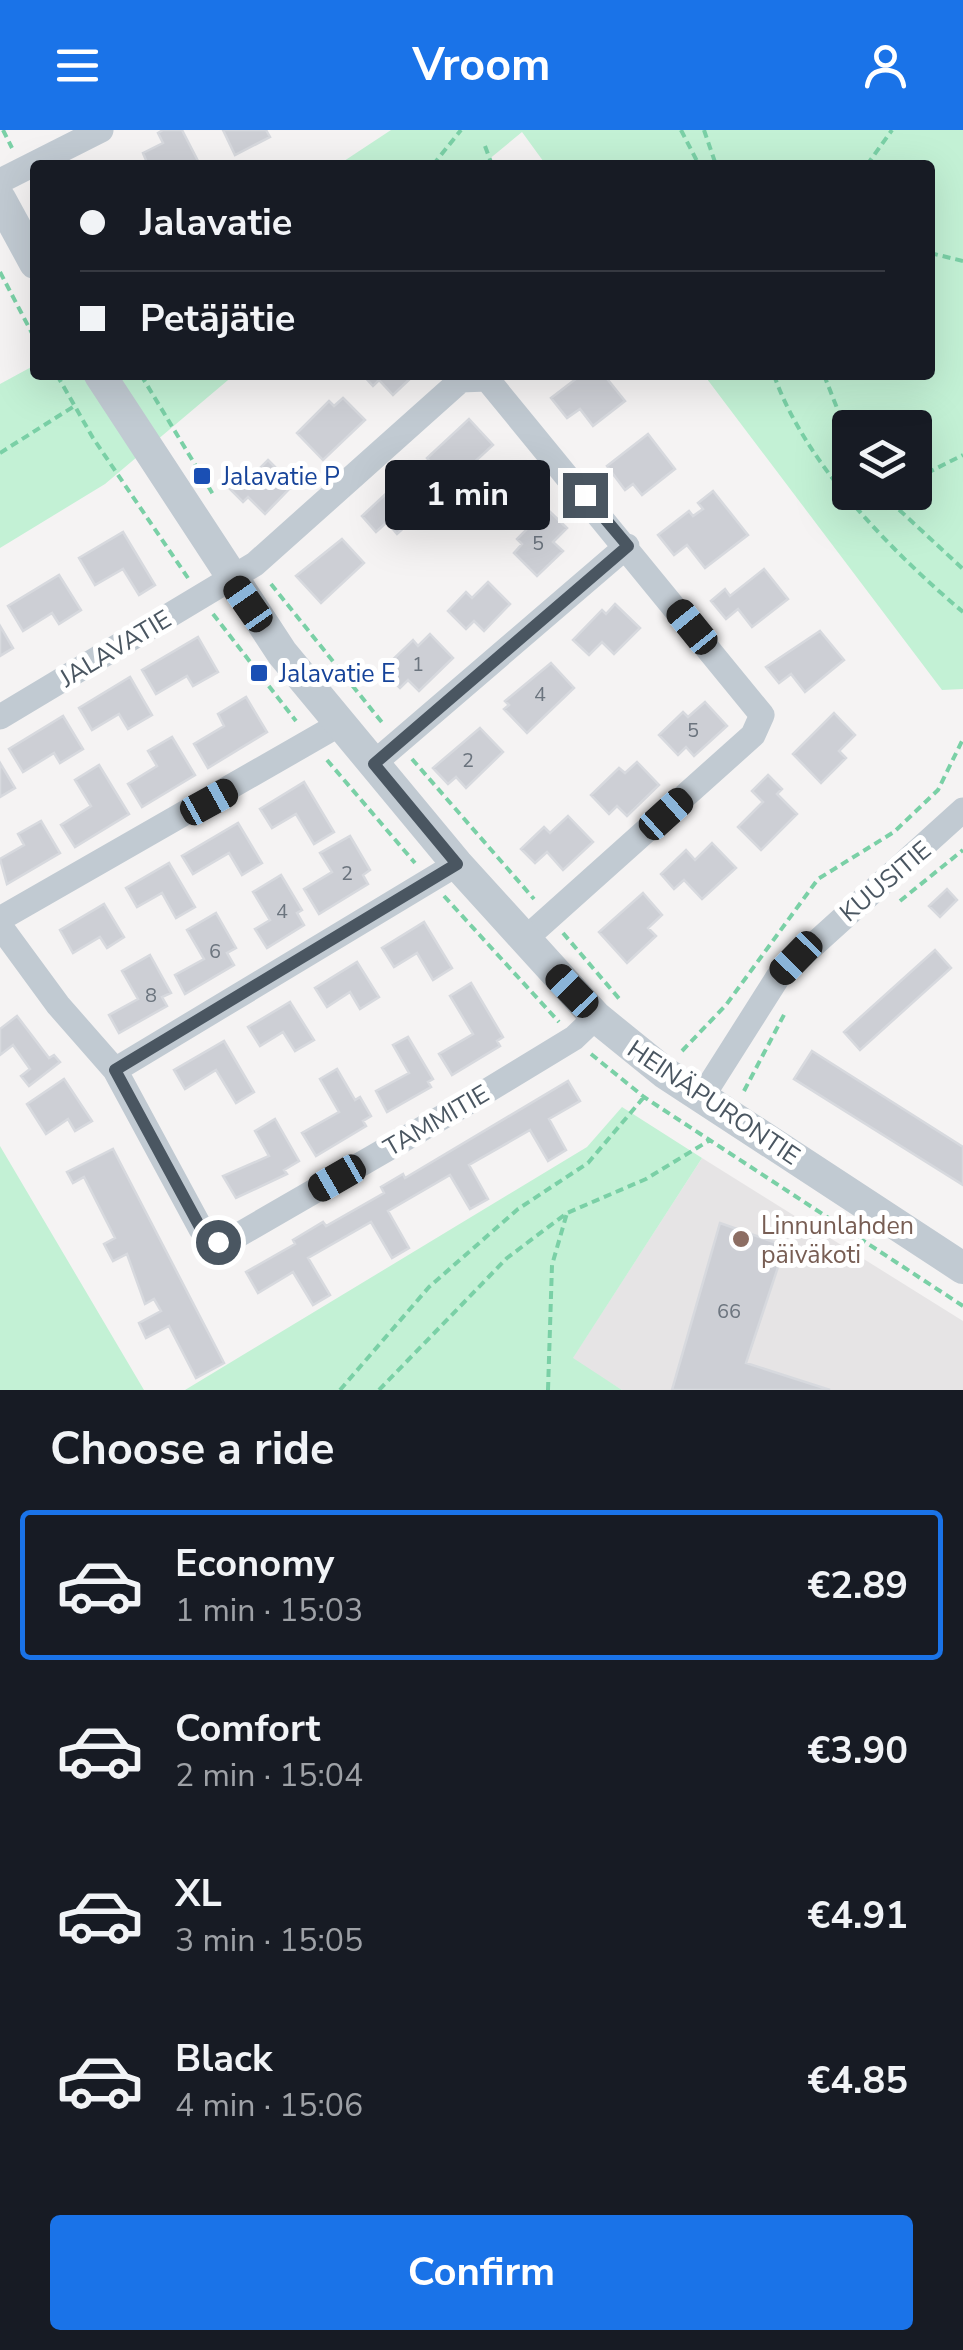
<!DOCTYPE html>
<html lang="en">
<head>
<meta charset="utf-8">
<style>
  :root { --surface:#171b24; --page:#242831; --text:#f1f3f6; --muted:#9ea1a6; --line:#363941; --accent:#1a73e8 }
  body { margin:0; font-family:"Nunito Sans",sans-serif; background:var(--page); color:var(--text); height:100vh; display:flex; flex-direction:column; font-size:38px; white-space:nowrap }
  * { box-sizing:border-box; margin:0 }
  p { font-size:32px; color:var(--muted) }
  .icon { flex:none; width:55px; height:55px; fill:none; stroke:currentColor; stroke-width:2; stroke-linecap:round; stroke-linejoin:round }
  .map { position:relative; height:1260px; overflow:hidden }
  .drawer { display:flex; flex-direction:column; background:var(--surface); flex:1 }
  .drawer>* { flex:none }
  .hud { position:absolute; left:30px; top:30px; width:905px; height:220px; border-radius:10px; box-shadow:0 10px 40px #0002; display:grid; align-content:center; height:220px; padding:0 50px; background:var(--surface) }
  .buttons { position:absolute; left:832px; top:280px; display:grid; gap:20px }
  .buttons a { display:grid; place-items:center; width:100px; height:100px; border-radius:10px; background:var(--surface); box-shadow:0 10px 40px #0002; font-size:50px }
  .end { position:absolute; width:45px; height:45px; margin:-22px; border:12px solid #4a5661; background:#fff; box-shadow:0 0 0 5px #fff }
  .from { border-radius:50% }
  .bubble { position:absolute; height:70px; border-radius:10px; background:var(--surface); box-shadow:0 10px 40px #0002; font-size:32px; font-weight:700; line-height:70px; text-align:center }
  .car { position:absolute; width:30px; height:60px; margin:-30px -15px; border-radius:12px; box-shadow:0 0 8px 2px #0007; background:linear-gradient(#222 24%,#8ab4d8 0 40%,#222 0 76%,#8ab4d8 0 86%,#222 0) }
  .hud b { display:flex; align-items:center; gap:35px; height:95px; font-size:38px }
  .hud b+b { border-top:2px solid var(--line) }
  .hud i { width:25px; height:25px; background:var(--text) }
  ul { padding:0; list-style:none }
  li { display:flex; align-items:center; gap:30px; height:150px; margin:0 20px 15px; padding:0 30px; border:5px solid transparent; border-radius:10px }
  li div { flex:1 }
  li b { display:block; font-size:38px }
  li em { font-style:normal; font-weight:700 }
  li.selected { border-color:var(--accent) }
  li>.icon { width:90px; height:90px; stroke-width:1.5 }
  h2 { padding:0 50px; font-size:45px; line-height:120px }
  .button { display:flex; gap:20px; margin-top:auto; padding:20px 50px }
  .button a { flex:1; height:115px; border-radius:10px; background:var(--accent); color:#fff; font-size:40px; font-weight:700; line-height:115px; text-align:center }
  header { display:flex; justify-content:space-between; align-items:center; height:130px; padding:0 50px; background:var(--accent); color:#fff; font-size:45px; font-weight:700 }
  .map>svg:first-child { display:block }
</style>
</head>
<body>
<header><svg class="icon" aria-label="menu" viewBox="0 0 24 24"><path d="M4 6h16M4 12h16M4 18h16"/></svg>Vroom<svg class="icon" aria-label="person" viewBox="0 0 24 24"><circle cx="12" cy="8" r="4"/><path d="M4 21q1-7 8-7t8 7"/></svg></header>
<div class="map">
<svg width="963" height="1260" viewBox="0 0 963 1260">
  <rect width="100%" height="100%" fill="#f5f3f3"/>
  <path fill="#e6e4e5" d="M702 1028 963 1191V1260H622L572 1229Z"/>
  <path fill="#c3f1d5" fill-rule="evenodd" d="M391 0H963V559L942 560 704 245H930V35H546L522 2 482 35H338ZM850 298H915V362H850Z
    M35 235V245H234L105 354 0 418V254Z
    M622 977 702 1028 573 1228 622 1260H185L587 1017Z
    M0 1016 144 1260H0Z"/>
  <path fill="#cdcfd5" stroke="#d7d9de" stroke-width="2.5" d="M163 0H182L200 35H148L143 23 163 13 158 3Z
    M223 0H266L270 7 235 25Z
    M363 245H414L393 265 379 250 373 256Z
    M581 245H604L625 271 593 296 580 279 567 288 551 268Z
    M343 268 365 290 323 330 297 303 329 271 334 276Z
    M469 289 493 315 457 348 467 359 454 371 426 340 432 334 427 328Z
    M648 304 675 339 642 365 633 354 625 360 607 336Z
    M268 330 293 355 265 384 248 367 243 372 228 357 237 348 244 354Z
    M404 347 430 374 397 404 387 392 376 402 362 386Z
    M528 353 537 362 515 384 506 375Z
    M713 361 748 405 705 438 687 415 674 425 658 405 689 381 693 386 703 379 698 373Z
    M547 379 567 398 553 412 563 421 537 446 514 423 522 414 517 409Z
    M123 402 155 455 139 465 123 439 95 455 79 428Z
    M342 409 364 433 321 473 296 446Z
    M764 439 788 469 752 497 738 479 726 489 711 471 725 459 730 466Z
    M59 445 81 480 59 494 52 483 23 501 8 476Z
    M488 452 510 474 484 501 474 491 466 499 448 481 466 462 472 468Z
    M615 474 640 498 614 524 602 512 589 525 573 510 602 480 606 484Z
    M0 496 13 518 0 526Z
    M820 501 844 530 805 562 791 544 779 553 766 537Z
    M430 504 453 528 419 561 408 550 400 558 382 540 413 510 418 516Z
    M198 507 218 542 193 556 187 546 156 564 142 540Z
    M551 533 574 558 527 603 504 579 509 575 505 571Z
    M130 547 152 585 128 599 119 584 92 600 79 578Z
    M246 567 267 602 208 638 194 614 224 596 218 584Z
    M705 572 727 596 694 626 686 617 678 625 659 605 683 582 688 587Z
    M834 583 855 605 839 621 846 628 821 653 793 624Z
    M63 586 83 619 60 633 54 623 23 642 9 619Z
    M480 598 503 622 466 658 456 647 448 654 433 638Z
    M172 607 195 645 142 677 128 654 157 636 148 621Z
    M637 632 659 655 627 686 617 676 609 684 591 665 619 638 625 643Z
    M0 633 15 658 0 667Z
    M99 635 129 684 75 717 61 695 91 676 75 650Z
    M768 645 782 659 777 664 797 684 761 720 738 697 763 672 752 661Z
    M304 652 334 702 314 714 296 684 272 698 260 679Z
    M568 686 593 712 563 740 547 722 535 733 521 719 544 697 550 703Z
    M41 691 60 723 7 754 0 729 24 715 18 704Z
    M238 693 262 733 242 745 229 723 193 744 182 726Z
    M350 706 370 740 363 745 368 754 319 784 304 759 332 742 320 723Z
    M712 713 736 738 702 769 684 750 674 759 661 744 686 720 695 730Z
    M169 733 195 777 176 788 162 763 137 777 126 758Z
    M281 745 302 780 297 783 304 795 267 818 255 799 270 790 253 762Z
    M947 759 957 770 940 787 929 776Z
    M643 763 662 785 648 798 656 806 627 833 599 802Z
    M104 774 124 807 107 818 100 807 73 823 60 800Z
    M216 783 236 818 227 823 234 835 185 864 175 845 204 829 187 800Z
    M424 792 452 838 433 850 417 823 394 837 382 818Z
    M935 820 951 838 860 920 844 902Z
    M150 825 171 863 162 867 167 876 119 903 109 885 138 869 122 841Z
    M357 832 379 867 360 879 350 862 327 877 315 858Z
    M471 853 503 907 497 911 500 916 452 945 439 924 473 904 450 866Z
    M290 872 314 910 295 921 283 902 260 916 248 897Z
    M17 886 49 928 54 925 60 932 29 956 21 946 30 939 13 915 0 925V899Z
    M408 907 433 949 428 952 431 957 387 982 376 961 409 943 393 915Z
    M224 911 254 962 236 973 216 940 185 959 174 940Z
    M812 921 963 1017V1055L794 949Z
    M337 939 355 970 360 967 371 986 363 991 366 996 316 1026 302 1003 339 982 320 949Z
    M64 949 92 991 75 1001 68 989 46 1004 27 974Z
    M568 951 580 971 549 989 566 1020 548 1031 530 1000 469 1035 488 1069 470 1079 450 1045 388 1081 409 1118 392 1128 371 1092 308 1128 330 1165 313 1175 293 1142 258 1163 246 1142 295 1114 293 1110 323 1092 326 1096 384 1063 381 1057 403 1044 405 1048Z
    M275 989 299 1031 284 1040 287 1044 236 1068 223 1046 269 1026 255 1001Z
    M113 1019 224 1233 196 1248 169 1196 146 1208 139 1193 161 1181 154 1169 145 1174 127 1124 113 1131 104 1114 115 1108 84 1047 73 1053 67 1042Z
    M720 1093 785 1116 746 1233 830 1260H672Z"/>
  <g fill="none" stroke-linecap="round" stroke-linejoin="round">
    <path stroke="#7ad0a6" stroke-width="4" stroke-dasharray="8 5" stroke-linecap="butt" d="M3 0 12 18
      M681 0 699 35
      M704 0 716 35
      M485 16 492 35
      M433 35 461 0
      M867 35 892 0
      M930 123 963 131
      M0 142 35 209
      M57 245 93 308 188 448
      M141 245 214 366
      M774 245C805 334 892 422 963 482
      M824 245 850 311
      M0 323 76 275
      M915 349 963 325
      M880 362 963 439
      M271 454 384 595
      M213 484 296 591
      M412 629 534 769
      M327 630 415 733
      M444 766 559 892
      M900 771 963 720
      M563 803 622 872
      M682 921 726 875 818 749 894 702 938 660 963 609
      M591 924 644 967 963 1176
      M744 961 786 881
      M340 1260 429 1157 518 1079 588 1033 644 967
      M379 1260 507 1128 567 1083 646 1049 710 1010
      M548 1260 552 1135 567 1083"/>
    <path stroke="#c1cad2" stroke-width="25" d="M0 51 101 0
      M0 587 255 434 461 250 487 249 762 585 753 605 524 810
      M373 634 627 416
      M0 789 340 594
      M0 796 58 875 115 940 201 1099 218 1112 235 1107 472 970 574 908 596 887
      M115 940 457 734
      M702 967 778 847 963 680"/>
    <path stroke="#c1cad2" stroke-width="32" d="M0 69 35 133
      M100 245 282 523 457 734 596 887 665 943 963 1138"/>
  </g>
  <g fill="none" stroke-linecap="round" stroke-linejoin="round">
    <path stroke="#4a5661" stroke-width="12" d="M218 1112 201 1099 115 940 457 734 374 634 628 416 585 365"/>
  </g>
  <g fill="#1a4fb4" stroke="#fff" stroke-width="4">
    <rect x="192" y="336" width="20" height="20" rx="5"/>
    <rect x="249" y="533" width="20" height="20" rx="5"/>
  </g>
  <circle fill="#8d6e63" stroke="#fff" stroke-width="4" cx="741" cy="1109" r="10"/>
  <g text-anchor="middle" stroke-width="10" stroke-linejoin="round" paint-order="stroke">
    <g font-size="20" fill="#6b747e">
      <text x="538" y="420">5</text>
      <text x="418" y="541">1</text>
      <text x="540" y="571">4</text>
      <text x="693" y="607">5</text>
      <text x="468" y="637">2</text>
      <text x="347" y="750">2</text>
      <text x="282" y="788">4</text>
      <text x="215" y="828">6</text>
      <text x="151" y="872">8</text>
      <text x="729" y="1188">66</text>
    </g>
    <g font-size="25" fill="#164399" stroke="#fff" text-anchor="start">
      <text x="222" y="355">Jalavatie P</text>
      <text x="279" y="552">Jalavatie E</text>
    </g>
    <g font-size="25" fill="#4a5661" stroke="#fff">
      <text transform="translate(115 518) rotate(-31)" y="9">JALAVATIE</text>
      <text transform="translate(885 751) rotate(-40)" y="9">KUUSITIE</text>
      <text transform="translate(714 972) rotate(34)" y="9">HEINÄPURONTIE</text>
      <text transform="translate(436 990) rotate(-30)" y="9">TAMMITIE</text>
    </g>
    <g font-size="25" fill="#785e54" stroke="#fff" text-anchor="start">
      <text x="761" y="1104">Linnunlahden<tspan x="761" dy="29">päiväkoti</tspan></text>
    </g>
  </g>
</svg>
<div class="buttons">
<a><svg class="icon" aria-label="layers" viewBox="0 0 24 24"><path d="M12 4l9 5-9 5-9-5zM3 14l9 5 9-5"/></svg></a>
</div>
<i class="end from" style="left:218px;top:1112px"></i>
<i class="end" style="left:585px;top:365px"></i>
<div class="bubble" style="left:385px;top:330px;width:165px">1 min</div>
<i class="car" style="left:248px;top:474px;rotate:325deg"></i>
<i class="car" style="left:692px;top:497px;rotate:321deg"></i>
<i class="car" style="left:209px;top:672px;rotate:61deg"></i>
<i class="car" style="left:666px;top:684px;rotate:48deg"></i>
<i class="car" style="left:796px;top:828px;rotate:224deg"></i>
<i class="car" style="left:572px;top:861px;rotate:316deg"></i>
<i class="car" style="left:337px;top:1048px;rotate:240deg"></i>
<div class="hud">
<b><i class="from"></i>Jalavatie</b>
<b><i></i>Petäjätie</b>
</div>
</div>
<section class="drawer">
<h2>Choose a ride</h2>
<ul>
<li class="selected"><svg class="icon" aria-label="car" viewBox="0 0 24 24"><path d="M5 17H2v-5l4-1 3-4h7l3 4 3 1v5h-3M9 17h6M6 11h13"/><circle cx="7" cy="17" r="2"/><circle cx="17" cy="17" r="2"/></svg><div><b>Economy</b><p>1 min · 15:03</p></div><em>€2.89</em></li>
<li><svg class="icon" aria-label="car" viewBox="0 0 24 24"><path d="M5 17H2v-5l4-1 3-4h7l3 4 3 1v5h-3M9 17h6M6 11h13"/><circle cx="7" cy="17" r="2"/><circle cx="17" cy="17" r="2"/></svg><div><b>Comfort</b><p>2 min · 15:04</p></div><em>€3.90</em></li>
<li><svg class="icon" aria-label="car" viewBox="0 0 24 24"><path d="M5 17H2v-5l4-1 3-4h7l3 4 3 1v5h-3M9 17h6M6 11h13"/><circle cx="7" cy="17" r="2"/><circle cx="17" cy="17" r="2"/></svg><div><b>XL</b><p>3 min · 15:05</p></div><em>€4.91</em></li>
<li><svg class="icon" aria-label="car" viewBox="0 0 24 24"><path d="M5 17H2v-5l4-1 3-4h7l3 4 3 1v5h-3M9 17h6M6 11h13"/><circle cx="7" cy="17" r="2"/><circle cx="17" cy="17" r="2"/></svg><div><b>Black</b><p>4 min · 15:06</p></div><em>€4.85</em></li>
</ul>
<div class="button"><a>Confirm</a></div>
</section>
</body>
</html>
